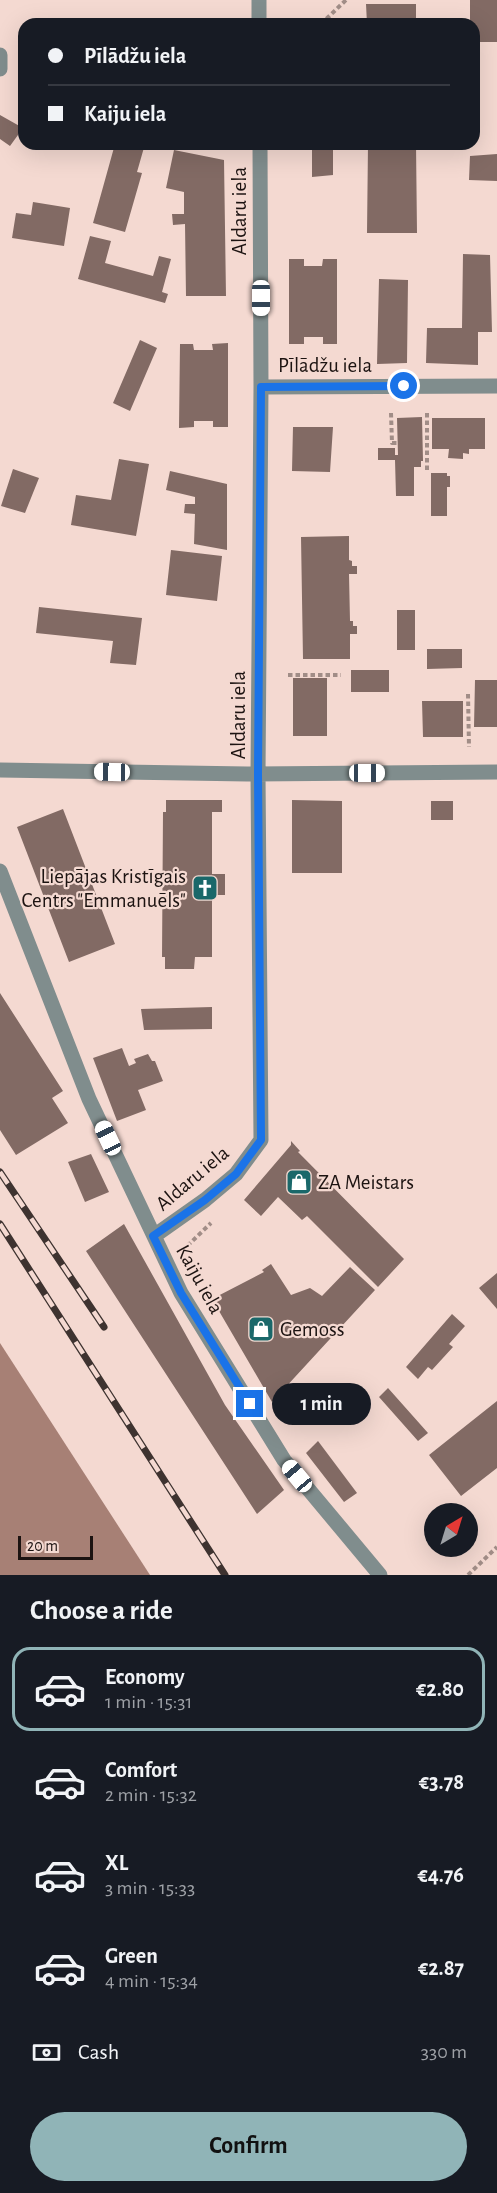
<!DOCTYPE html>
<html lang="en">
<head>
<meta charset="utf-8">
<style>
  :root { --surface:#171b24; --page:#242831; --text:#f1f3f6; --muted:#9ea1a6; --line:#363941; --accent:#90b4b7 }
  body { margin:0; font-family:"Alegreya Sans",sans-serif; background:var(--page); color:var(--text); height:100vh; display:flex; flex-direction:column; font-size:22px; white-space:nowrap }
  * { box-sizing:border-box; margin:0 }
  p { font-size:20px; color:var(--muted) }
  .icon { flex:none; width:33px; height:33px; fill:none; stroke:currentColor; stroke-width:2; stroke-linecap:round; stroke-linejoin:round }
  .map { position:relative; height:1575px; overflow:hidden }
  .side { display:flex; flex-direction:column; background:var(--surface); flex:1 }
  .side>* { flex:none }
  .banner { position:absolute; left:18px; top:18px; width:462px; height:132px; border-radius:18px; box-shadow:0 6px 24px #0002; display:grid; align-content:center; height:132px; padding:0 30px; background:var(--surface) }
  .needle { width:39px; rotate:38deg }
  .tools { position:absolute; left:424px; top:1503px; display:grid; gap:12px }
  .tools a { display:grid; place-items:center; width:54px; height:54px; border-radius:50%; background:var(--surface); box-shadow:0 6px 24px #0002; font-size:30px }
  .scale { position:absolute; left:18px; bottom:15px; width:75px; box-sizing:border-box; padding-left:6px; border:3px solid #1c1311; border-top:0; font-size:16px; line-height:21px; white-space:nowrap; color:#1c1311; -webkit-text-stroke:4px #f4d9d1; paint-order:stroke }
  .end { position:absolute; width:27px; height:27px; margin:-14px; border:8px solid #1a73e8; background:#fff; box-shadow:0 0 0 3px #fff }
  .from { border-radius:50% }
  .bubble { position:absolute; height:42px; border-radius:21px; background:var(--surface); box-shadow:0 6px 24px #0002; font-size:20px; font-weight:700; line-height:42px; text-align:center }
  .car { position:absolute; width:18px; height:36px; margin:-18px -9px; border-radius:8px; box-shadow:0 0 4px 2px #0007; background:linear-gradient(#fff 24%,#345 0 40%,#fff 0 76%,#345 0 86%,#fff 0) }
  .banner b { display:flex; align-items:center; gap:21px; height:57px; font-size:22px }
  .banner b+b { border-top:2px solid var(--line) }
  .banner i { width:15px; height:15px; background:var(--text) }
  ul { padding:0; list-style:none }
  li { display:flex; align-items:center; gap:18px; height:84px; margin:0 12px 9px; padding:0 18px; border:3px solid transparent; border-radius:18px }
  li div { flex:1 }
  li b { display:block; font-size:22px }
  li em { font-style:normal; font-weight:700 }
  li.on { border-color:var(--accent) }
  li>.icon { width:54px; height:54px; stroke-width:1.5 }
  h2 { padding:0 30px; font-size:27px; line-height:72px }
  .pay { display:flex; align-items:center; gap:15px; height:66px; padding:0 30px; font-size:22px }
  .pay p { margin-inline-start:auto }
  .primary-button { display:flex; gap:12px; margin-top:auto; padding:12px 30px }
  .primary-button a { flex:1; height:69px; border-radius:36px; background:var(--accent); color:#111; font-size:24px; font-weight:700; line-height:69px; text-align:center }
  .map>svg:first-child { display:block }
</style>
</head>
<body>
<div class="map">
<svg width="497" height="1575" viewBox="0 0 497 1575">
  <rect width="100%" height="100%" fill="#f4d9d1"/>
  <path fill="#a78075" d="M0 1343 150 1575H0Z"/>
  <path fill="#826a64" d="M470 0H497V42H474V24H470Z
    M366 4H416V24H367Z
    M0 115 23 128 10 146 0 139Z
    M115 144H145L137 172 142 173 125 232 93 223Z
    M312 144H333V175L312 177Z
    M368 144H416L417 233H367Z
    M174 150 224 160 226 296H186L185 224 173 225 172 214H184V192L166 188Z
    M497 154V181L469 180 470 156Z
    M33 202 70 208 64 246 12 238 16 213 31 215Z
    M90 236 111 241 105 263 153 276 159 256 171 259 162 292 168 294 165 303 78 279Z
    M463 254 490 255 492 332H478V365L426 363 427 328H462Z
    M289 259H304V266H322L323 259H337V344H323V337H304V344H289Z
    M379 279 408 280 407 363 377 364Z
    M140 340 157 348 130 411 113 403Z
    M228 343V427H213V421H194V427L179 428 180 344H193L194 350H213L212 344Z
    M422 417 423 461H421V467H414V496H396L395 460H378V448H395V455H398L397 418Z
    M432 418H485V449H469V454L463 453V459L448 458 449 449H432Z
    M293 427H333L330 472 292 471Z
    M119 459 149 464 136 536 71 525 76 495 111 500Z
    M13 469 39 478 25 513 1 506Z
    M170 471 227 484V550L194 544 195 514 184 513 185 504H195V497L166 490Z
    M431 473H447V476H450V487H447V516H431Z
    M349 536V560L352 561V566H357V574H349L350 621H353V626H357V634H350V659H303L301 537Z
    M171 550 222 556 217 601 166 595Z
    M39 607 142 618 136 665 110 663 113 641 36 633Z
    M397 610H415V650H397Z
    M427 649H462V668L427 669Z
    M351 670H389V692H351Z
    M293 678H327V736H293Z
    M475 680H497V727H474Z
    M422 701H463V737H423Z
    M166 800H222V812H212V874H225V895H212V957H195L194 969H165V957H162L163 812H166Z
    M292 800 342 801V873H292Z
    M431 801H453V820H431Z
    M63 809 115 944 69 962 17 827Z
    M0 993 63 1091 52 1098 68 1123 16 1155 0 1130Z
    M212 1007V1029L144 1030 141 1009Z
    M122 1048 129 1066 136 1063 134 1059 148 1054 152 1061H155L163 1081 138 1090 146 1110 117 1121 93 1058Z
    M291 1141 300 1151 298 1152 404 1259 378 1287 307 1216 302 1220 278 1197 261 1216 244 1200 291 1145Z
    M91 1154 109 1192 85 1202 68 1162Z
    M124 1224 225 1405 284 1490 257 1514 86 1251Z
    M271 1264 291 1295 310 1288 322 1296 350 1267 375 1290 272 1402 212 1299 264 1272 262 1270Z
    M497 1273V1309L479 1288Z
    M452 1314 465 1326 449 1344 453 1347 432 1370 428 1367 418 1379 406 1367Z
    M388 1388 428 1433 418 1441 379 1397Z
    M497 1401V1468L461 1496 429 1455Z
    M318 1441 357 1493 344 1502 306 1453Z"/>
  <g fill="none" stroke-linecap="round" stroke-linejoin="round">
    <path stroke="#a18d87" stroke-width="4" stroke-dasharray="4.5 3" stroke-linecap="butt" d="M321 24 346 0
      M391 413 392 443H398
      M427 470V413
      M288 675H341
      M468 694 469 747
      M182 1251 211 1223
      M468 1575 497 1547"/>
    <path stroke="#808d8d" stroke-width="15" d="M259 0V24
      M0 55V69
      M261 387 497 386
      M0 770 247 774 497 772
      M0 871 89 1099 181 1293 284 1460 380 1575
      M154 1236 205 1200 236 1174 261 1140 258 774 261 387 260 144"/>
    <g stroke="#3e3330" stroke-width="7">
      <path id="rail" d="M0 1172 104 1327
        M0 1224 225 1575"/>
    </g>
    <use href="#rail" stroke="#f4d9d1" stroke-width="4.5" stroke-dasharray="14" stroke-linecap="butt"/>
  </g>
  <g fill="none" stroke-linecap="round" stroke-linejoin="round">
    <path stroke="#1a73e8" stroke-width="8" d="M250 1404 181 1293 153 1236 205 1200 236 1174 261 1140 258 774 261 387 404 386"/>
  </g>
  <defs>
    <g id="church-square" transform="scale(1.35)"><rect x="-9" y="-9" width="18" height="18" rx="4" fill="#1a686a" stroke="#f4d9d1"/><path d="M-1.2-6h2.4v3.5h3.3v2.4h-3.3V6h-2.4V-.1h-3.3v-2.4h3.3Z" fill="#fff"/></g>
    <g id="shop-square" transform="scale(1.35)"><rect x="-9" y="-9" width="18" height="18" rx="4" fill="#1a686a" stroke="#f4d9d1"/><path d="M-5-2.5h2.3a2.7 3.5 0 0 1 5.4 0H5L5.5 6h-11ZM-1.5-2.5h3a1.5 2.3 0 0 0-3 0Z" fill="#fff"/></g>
  </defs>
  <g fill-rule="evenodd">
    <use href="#church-square" x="205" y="888"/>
    <use href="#shop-square" x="299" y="1182"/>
    <use href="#shop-square" x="261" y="1329"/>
  </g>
  <g text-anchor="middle" stroke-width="4.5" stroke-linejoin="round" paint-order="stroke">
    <g font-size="21" fill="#1c1311" stroke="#f4d9d1">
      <text transform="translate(239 211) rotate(-90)" y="7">Aldaru iela</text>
      <text x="325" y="372">Pīlādžu iela</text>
      <text transform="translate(238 715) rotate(-90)" y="7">Aldaru iela</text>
      <text transform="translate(192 1178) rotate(-40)" y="7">Aldaru iela</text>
      <text transform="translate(200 1279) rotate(61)" y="7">Kaiju iela</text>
    </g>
    <g font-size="21" fill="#1c1311" stroke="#f4d9d1" text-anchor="start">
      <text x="186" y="883" text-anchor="end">Liepājas Kristīgais<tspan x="186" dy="24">Centrs "Emmanuēls"</tspan></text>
      <text x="318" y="1189">ZA Meistars</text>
      <text x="280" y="1336">Gemoss</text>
    </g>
  </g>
</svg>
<div class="tools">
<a><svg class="needle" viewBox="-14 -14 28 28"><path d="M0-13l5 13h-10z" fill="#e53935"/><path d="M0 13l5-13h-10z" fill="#9ea1a6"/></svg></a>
</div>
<div class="scale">20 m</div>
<i class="end from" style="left:404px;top:386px"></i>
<i class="end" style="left:250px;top:1404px"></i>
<div class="bubble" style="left:272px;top:1383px;width:99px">1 min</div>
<i class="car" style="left:261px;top:298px;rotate:180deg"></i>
<i class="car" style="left:112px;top:772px;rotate:271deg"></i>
<i class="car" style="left:367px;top:773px;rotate:90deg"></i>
<i class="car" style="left:108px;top:1138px;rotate:335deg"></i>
<i class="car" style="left:297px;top:1476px;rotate:320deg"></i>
<div class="banner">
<b><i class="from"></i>Pīlādžu iela</b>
<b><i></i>Kaiju iela</b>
</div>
</div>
<section class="side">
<h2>Choose a ride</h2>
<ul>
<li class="on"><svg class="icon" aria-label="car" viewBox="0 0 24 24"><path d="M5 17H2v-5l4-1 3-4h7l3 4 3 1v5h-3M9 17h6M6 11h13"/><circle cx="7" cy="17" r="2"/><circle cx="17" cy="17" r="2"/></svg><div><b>Economy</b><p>1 min · 15:31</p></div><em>€2.80</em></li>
<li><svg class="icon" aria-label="car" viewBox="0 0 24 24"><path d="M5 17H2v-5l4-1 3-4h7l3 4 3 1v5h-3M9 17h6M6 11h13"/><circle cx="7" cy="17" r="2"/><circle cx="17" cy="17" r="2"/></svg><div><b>Comfort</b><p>2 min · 15:32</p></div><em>€3.78</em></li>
<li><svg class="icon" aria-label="car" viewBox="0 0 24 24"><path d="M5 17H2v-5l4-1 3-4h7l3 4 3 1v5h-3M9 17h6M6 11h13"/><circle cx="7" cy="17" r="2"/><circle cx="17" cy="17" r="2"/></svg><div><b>XL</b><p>3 min · 15:33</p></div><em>€4.76</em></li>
<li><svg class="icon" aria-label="car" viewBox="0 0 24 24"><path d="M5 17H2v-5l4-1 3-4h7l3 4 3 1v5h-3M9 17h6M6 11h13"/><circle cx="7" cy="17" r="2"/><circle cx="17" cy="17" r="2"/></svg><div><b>Green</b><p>4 min · 15:34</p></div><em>€2.87</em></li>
</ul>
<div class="pay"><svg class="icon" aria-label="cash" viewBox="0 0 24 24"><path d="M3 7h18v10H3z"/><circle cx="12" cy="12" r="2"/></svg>Cash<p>330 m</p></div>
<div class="primary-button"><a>Confirm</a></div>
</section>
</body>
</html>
